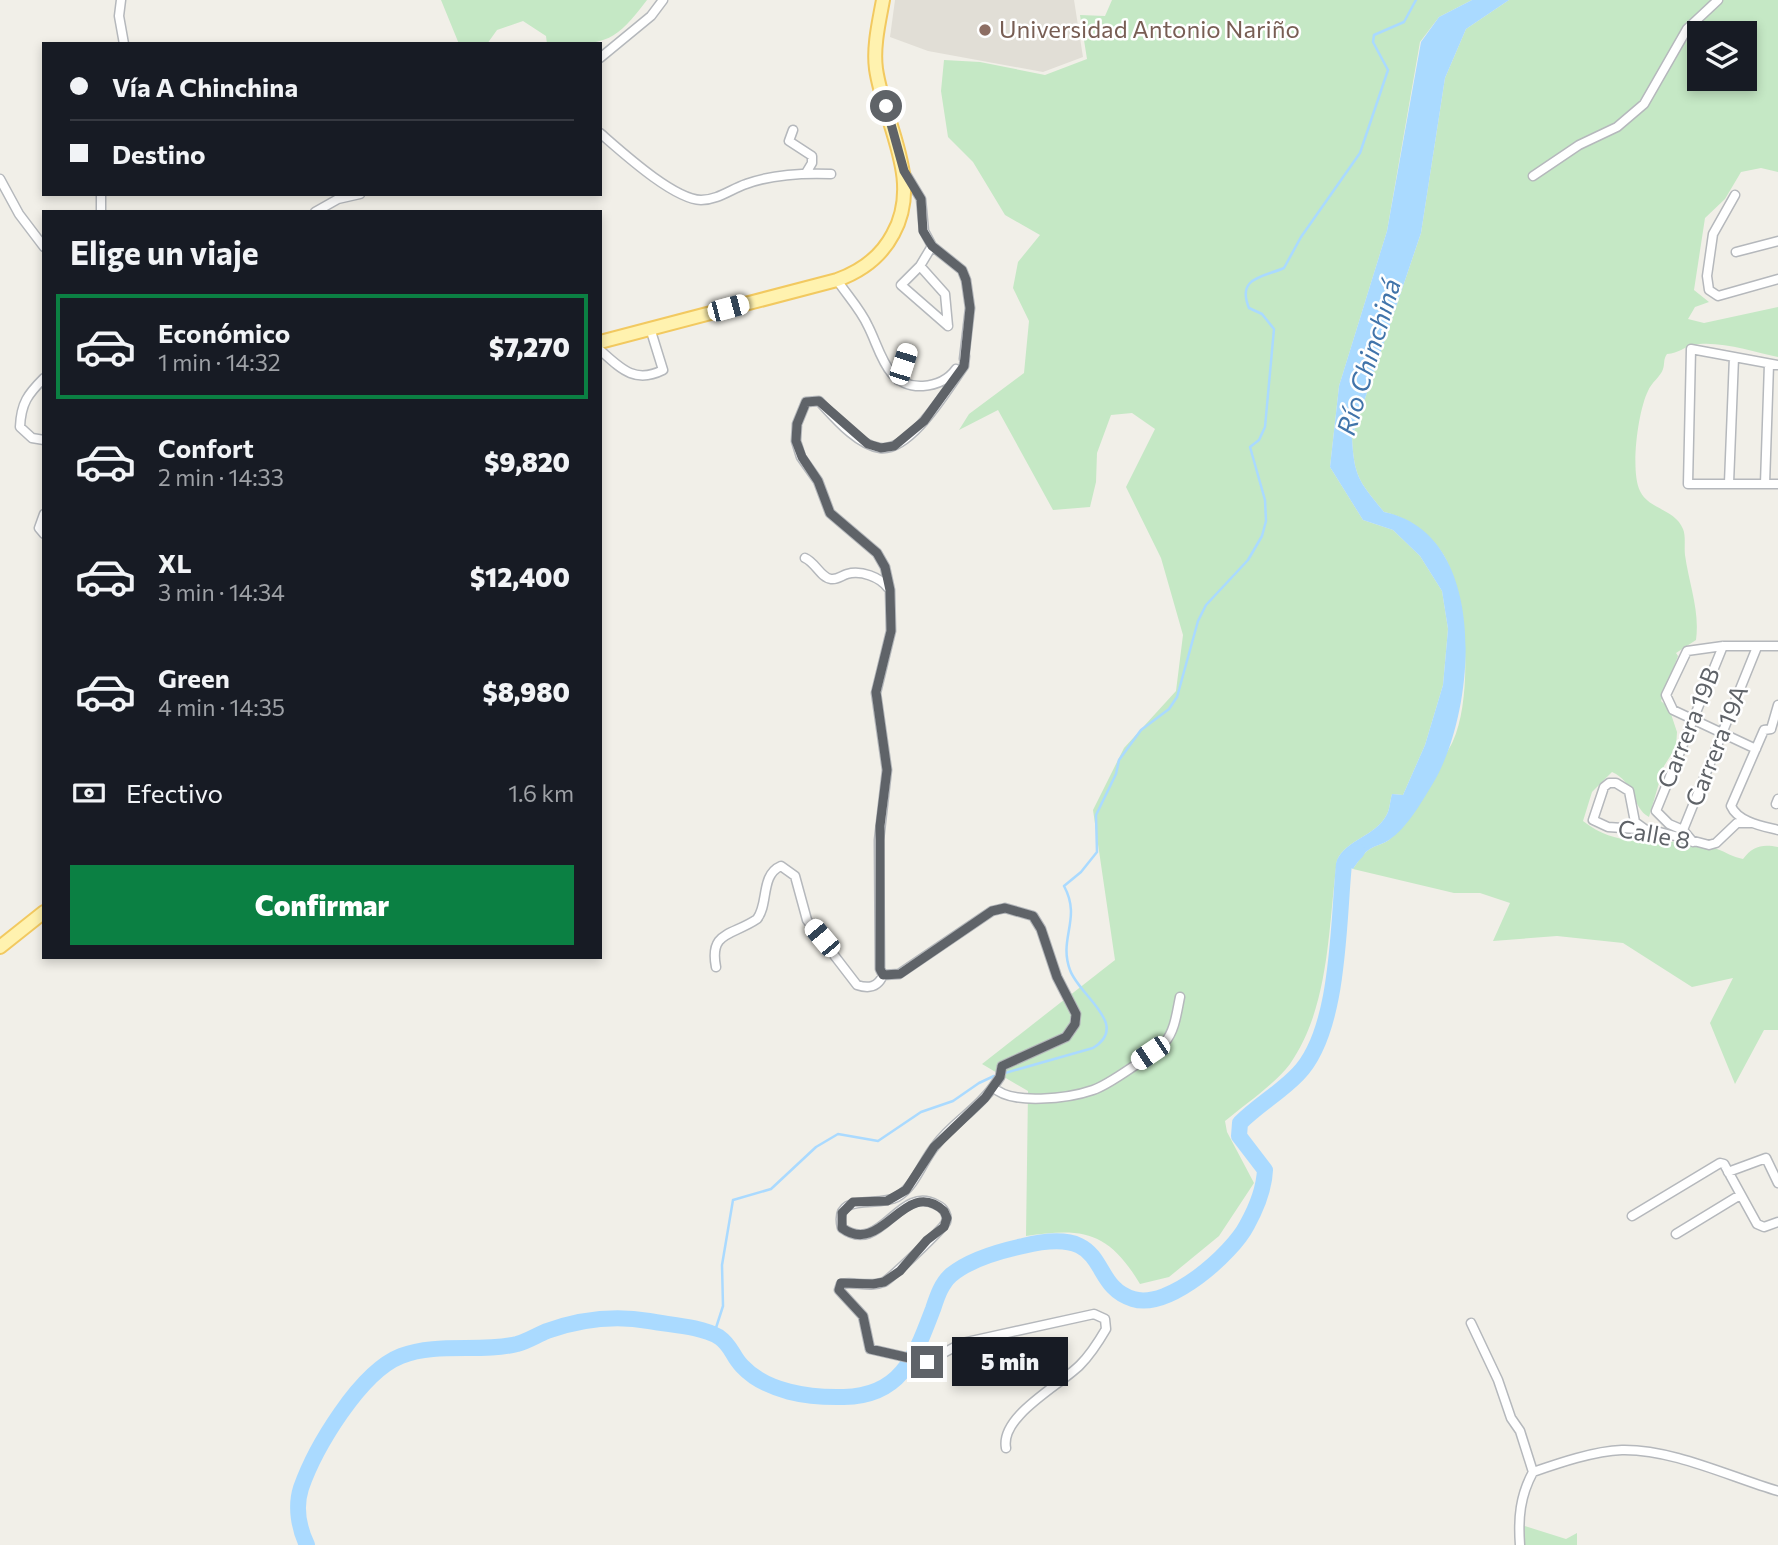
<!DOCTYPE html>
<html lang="es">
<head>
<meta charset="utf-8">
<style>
  :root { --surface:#171b24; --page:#242831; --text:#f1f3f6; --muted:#9ea1a6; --line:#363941; --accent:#0b8043 }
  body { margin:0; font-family:Commissioner,sans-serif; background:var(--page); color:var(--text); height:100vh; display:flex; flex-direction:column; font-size:26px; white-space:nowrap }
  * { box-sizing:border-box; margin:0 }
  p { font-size:23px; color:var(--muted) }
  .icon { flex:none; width:38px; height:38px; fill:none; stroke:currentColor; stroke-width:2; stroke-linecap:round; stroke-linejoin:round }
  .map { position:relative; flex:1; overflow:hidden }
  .drawer { position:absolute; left:42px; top:210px; width:560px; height:749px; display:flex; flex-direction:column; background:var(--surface); border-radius:0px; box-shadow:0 4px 10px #0003 }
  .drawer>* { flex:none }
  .top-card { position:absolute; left:42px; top:42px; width:560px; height:154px; border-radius:0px; box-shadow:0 4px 10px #0003; display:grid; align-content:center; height:154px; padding:0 28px; background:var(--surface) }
  .controls { position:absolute; left:1687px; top:21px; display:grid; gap:14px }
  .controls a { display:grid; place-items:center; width:70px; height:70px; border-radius:0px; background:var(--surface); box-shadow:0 4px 10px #0003; font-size:35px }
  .end { position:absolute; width:32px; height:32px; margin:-16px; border:9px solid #5f6368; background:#fff; box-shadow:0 0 0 4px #fff }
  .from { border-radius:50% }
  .bubble { position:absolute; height:49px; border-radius:0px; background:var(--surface); box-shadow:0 4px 10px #0003; font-size:23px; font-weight:800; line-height:49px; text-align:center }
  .car { position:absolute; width:21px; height:42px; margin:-21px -10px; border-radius:9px; box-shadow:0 0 5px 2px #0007; background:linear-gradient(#fff 24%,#345 0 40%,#fff 0 76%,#345 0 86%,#fff 0) }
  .top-card b { display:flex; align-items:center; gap:24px; height:66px; font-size:26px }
  .top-card b+b { border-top:2px solid var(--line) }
  .top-card i { width:18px; height:18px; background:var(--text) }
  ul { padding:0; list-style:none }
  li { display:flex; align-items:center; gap:21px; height:105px; margin:0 14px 10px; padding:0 14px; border:4px solid transparent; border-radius:0px }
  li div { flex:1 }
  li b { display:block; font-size:26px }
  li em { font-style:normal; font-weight:800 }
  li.current { border-color:var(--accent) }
  li>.icon { width:63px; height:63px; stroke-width:1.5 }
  h2 { padding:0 28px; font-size:32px; line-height:84px }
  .pay { display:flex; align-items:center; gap:18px; height:77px; padding:0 28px; font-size:26px }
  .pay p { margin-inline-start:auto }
  .button { display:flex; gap:14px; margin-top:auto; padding:14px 28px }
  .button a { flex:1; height:80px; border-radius:0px; background:var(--accent); color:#fff; font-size:28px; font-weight:800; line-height:80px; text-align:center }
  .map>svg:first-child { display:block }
</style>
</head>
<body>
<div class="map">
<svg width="1778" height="1545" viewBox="0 0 1778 1545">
  <rect width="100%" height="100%" fill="#f1efe8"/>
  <path fill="#e1ded6" d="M895 0H1074L1083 57 1043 72 928 51 890 37Z"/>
  <path fill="#c5e8c5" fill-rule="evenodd" d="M441 0H647C612 47 602 44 547 44L546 36 523 21 497 30 487 44H459Z
    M1112 0H1472L1439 17 1420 42 1387 231 1339 386 1330 467 1363 520 1393 530 1420 556 1442 591 1448 629 1443 685 1425 745 1403 795 1392 794C1390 800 1390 810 1386 816 1375 836 1346 840 1337 860 1328 928 1330 1006 1290 1064 1276 1083 1244 1105 1225 1121L1227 1132 1254 1183 1219 1236 1169 1277 1140 1284C1109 1232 1084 1227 1026 1236L1028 1091 982 1064 1115 960 1093 810 1124 748 1176 691 1183 635 1161 558 1126 487 1155 429 1132 413 1111 415 1097 453 1096 482 1090 507 1053 510 998 410 959 430 969 414 1024 373 1029 321 1013 288 1018 262 1040 235 1005 215 973 162 948 137 941 91 944 60 980 62 1045 75 1087 59 1080 15 1105 16Z
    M1509 0H1778V172L1761 168 1741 172 1725 199 1705 218 1694 290 1709 302 1695 307 1688 319 1704 323 1778 307V357C1754 352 1718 340 1693 345 1684 347 1679 353 1667 354 1663 360 1665 363 1663 369 1661 376 1651 383 1648 391 1638 411 1630 471 1640 491 1648 509 1675 509 1683 529 1686 536 1684 547 1685 555 1689 584 1700 611 1696 640L1676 653 1678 656 1661 701 1669 708 1677 732 1676 747 1664 766 1649 817C1632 808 1635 782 1612 772L1592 792 1583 821C1619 849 1643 836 1684 843 1694 845 1707 845 1717 849 1726 852 1732 857 1743 859 1753 846 1762 844 1778 847V1030H1764L1735 1084 1710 1023 1733 978 1692 987 1623 943 1557 936 1493 941 1510 903 1480 893H1454L1353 869C1358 862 1363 853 1370 849 1376 845 1384 844 1389 840 1397 834 1448 753 1453 741 1473 698 1468 594 1443 554 1430 533 1407 517 1384 512 1359 481 1354 477 1352 437L1421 233 1445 78 1466 29ZM1699 33H1745V79H1699Z
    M1522 1525 1566 1539 1577 1533V1545H1523Z"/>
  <path fill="#aadaff" d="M1472 0H1509L1466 29 1445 78 1421 233 1352 437C1354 477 1359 481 1384 512 1492 534 1476 714 1432 785 1421 803 1407 828 1389 840 1384 844 1376 845 1370 849 1363 853 1358 862 1353 869L1337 860C1346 840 1375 836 1386 816 1390 810 1390 800 1392 794L1403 795 1425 745 1443 685 1448 629 1442 591 1420 556 1393 530 1363 520 1330 467 1339 386 1387 231 1421 42 1439 17Z"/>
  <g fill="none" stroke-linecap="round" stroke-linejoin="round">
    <path stroke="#aadaff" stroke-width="2.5" d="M1005 1073 1093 1048C1131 1025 1079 996 1070 970 1058 938 1082 919 1064 886L1081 872 1097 852 1096 815 1116 774 1119 760 1141 730 1169 709 1177 697 1198 621 1206 605 1248 560 1262 536 1266 521 1265 500 1250 447 1259 440 1265 427 1274 329 1262 314 1249 308C1236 277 1264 277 1284 268L1301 237 1360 153 1388 70 1373 42 1374 35 1404 22 1416 0
      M714 1334 723 1306 722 1265 733 1200 771 1189 816 1147 838 1134 878 1141 921 1112 953 1101 979 1083 994 1076"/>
    <path stroke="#aadaff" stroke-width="16" d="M307 1545C299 1528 295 1507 301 1488 315 1448 360 1372 401 1356 438 1342 480 1353 517 1344 528 1341 537 1335 547 1331 581 1319 614 1315 649 1321 670 1325 700 1326 719 1337 732 1346 732 1356 742 1366 766 1392 809 1398 844 1397 902 1396 915 1356 933 1309 937 1297 941 1284 951 1275 969 1260 1000 1251 1023 1246 1114 1224 1086 1285 1133 1299 1169 1310 1232 1254 1247 1225 1257 1207 1264 1190 1265 1170L1239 1136 1240 1123C1258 1105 1281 1092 1298 1074 1340 1031 1338 922 1344 864L1357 851"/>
    <g stroke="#b5b8bc" stroke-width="11">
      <path id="street" d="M121 0 119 16 124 44
        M600 58 651 16 663 0
        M793 130 789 141 812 156V163L806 173
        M600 133C622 152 673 199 701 200 718 200 731 189 746 184 773 174 803 173 831 174
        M904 171 921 199 924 231 932 246 962 270 966 280 970 308 964 359
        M1533 176 1579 145 1617 127 1644 104 1687 29 1718 0
        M0 179 19 214 44 247
        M101 194V212
        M1735 195 1713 234 1707 276 1709 290 1718 296 1778 279
        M315 212 338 199 360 194
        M932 246 920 266 901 285 948 326
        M1736 252 1778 241
        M920 266 945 294 948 326
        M837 280C847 295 861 310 868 326 881 351 886 388 923 386 937 385 948 380 956 369
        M600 350C621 369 635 384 663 370L650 328
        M965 356 964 366C948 388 911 452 880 448 857 445 834 417 819 401L806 402 797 424 796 441 801 457 818 481 830 513 877 553 885 567 890 590 891 631 876 693 887 770 879 840 880 969 883 975 899 974 992 911 1005 908 1033 916 1041 929 1057 977 1076 1014 1075 1024 1066 1037 1002 1066 1000 1077 993 1087C1011 1106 1070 1098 1093 1090 1108 1085 1153 1054 1165 1042 1175 1031 1177 1011 1180 997
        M1778 365 1691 349 1688 484H1778
        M44 378C28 394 21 403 20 427L32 438 44 440
        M898 380 908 349
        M1729 483 1734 357
        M1765 484 1769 364
        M44 514 39 528 44 534
        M805 558C815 562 821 578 831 579 837 580 841 576 847 574 861 570 880 577 888 588
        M1771 729 1764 730 1731 806C1738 822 1762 826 1778 830
        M1771 729 1778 705
        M1756 749 1673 710 1666 695 1687 651 1723 646H1778
        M1776 804 1778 799
        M1646 830 1635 822 1629 791 1616 783H1609L1604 787 1593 820 1608 827 1652 830 1709 845 1716 843 1737 823H1752
        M1683 830 1669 824 1656 811 1723 646
        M1693 842 1683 830 1757 647
        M716 967C709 931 732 936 757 919 769 904 760 875 781 866L795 876 807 920 857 985C869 989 878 987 883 975
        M993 1087C977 1110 952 1123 936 1145 922 1161 916 1186 897 1197 877 1208 833 1191 842 1228 882 1257 898 1183 937 1205 944 1208 948 1215 946 1222 944 1228 891 1278 884 1282 869 1288 855 1281 841 1284L839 1290 863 1316 870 1349 927 1362 962 1343 1094 1314 1105 1319 1106 1329C1099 1341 1090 1355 1080 1365 1059 1386 1000 1416 1006 1448
        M1728 1172 1766 1158 1778 1183
        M1632 1216 1720 1163 1724 1164 1757 1224 1764 1227 1778 1222
        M1676 1234 1740 1195
        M1471 1323 1498 1380 1511 1418 1520 1431 1533 1472
        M1520 1545C1518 1518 1520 1496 1533 1472 1559 1463 1594 1451 1622 1450 1673 1449 1730 1477 1778 1491"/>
    </g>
    <g stroke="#f2c960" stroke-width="16">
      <path id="primary" d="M600 342 837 280C862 271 881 257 893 234 923 180 884 124 876 69 873 47 879 22 883 0
        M0 947 44 912"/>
    </g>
    <use href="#street" stroke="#fff" stroke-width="8"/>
    <use href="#primary" stroke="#fff2af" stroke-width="12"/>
  </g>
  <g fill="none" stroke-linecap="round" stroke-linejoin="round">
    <path stroke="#5f6368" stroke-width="9" d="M886 106 904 171 921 199 923 231 932 246 962 270 966 280 970 308 964 366 924 421 894 446 881 448 868 444 819 401 806 402 797 424 796 441 802 457 818 481 830 513 877 553 885 567 890 590 891 631 876 692 887 770 880 826V969L883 975 900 974 992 911 1005 908 1033 916 1041 929 1057 977 1076 1014 1075 1024 1066 1037 1002 1066 1000 1077 985 1098 934 1147 906 1190 887 1201 853 1202 842 1213V1228C883 1258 904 1175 944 1211L947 1218 944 1227 927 1240 900 1271 884 1282 873 1284 841 1283 839 1290 863 1316 870 1349 927 1362"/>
  </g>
  <circle fill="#8d6e63" stroke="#fff" stroke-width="2.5" cx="985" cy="30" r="7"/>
  <g text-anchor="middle" stroke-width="5" stroke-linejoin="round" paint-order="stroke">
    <g font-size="24" fill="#785e54" stroke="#fff" text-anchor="start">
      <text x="999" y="38">Universidad Antonio Nariño</text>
    </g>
    <g font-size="24" fill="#5f6368" stroke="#fff">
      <text transform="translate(1689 728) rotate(-68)" y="8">Carrera 19B</text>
      <text transform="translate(1717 746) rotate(-68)" y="8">Carrera 19A</text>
      <text transform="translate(1654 835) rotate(10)" y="8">Calle 8</text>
    </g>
    <g font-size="26" font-style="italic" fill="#4174aa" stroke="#fff">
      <text transform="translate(1369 357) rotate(-73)" y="9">Río Chinchiná</text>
    </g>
  </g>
</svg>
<div class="controls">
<a><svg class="icon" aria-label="layers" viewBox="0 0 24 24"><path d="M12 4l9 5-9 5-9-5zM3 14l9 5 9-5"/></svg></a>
</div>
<i class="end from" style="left:886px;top:106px"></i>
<i class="end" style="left:927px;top:1362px"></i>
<div class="bubble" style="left:952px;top:1337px;width:116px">5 min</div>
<i class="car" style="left:728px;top:308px;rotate:75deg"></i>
<i class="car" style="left:903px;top:364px;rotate:18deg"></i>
<i class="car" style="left:822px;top:938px;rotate:320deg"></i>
<i class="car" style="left:1150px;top:1053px;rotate:236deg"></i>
<div class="top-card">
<b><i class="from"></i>Vía A Chinchina</b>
<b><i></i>Destino</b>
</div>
<section class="drawer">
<h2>Elige un viaje</h2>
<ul>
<li class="current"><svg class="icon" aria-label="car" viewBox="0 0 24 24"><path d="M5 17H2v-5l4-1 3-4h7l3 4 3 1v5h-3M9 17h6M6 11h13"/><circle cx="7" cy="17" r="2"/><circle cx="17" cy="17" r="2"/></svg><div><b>Económico</b><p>1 min · 14:32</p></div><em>$7,270</em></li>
<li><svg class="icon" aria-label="car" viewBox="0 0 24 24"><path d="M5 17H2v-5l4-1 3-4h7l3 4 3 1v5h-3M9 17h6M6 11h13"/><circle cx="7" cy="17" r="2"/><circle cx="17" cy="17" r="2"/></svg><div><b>Confort</b><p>2 min · 14:33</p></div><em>$9,820</em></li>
<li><svg class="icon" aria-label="car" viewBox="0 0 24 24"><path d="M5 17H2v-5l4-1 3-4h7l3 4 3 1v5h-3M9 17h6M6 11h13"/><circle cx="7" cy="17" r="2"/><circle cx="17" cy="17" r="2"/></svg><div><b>XL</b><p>3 min · 14:34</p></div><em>$12,400</em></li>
<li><svg class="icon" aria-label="car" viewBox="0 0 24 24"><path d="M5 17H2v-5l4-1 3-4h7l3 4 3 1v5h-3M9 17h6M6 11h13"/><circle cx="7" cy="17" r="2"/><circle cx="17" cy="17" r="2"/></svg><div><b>Green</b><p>4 min · 14:35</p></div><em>$8,980</em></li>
</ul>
<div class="pay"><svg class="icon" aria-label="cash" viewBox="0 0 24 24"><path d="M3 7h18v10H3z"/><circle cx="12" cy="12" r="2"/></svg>Efectivo<p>1.6 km</p></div>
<div class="button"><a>Confirmar</a></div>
</section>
</div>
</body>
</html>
